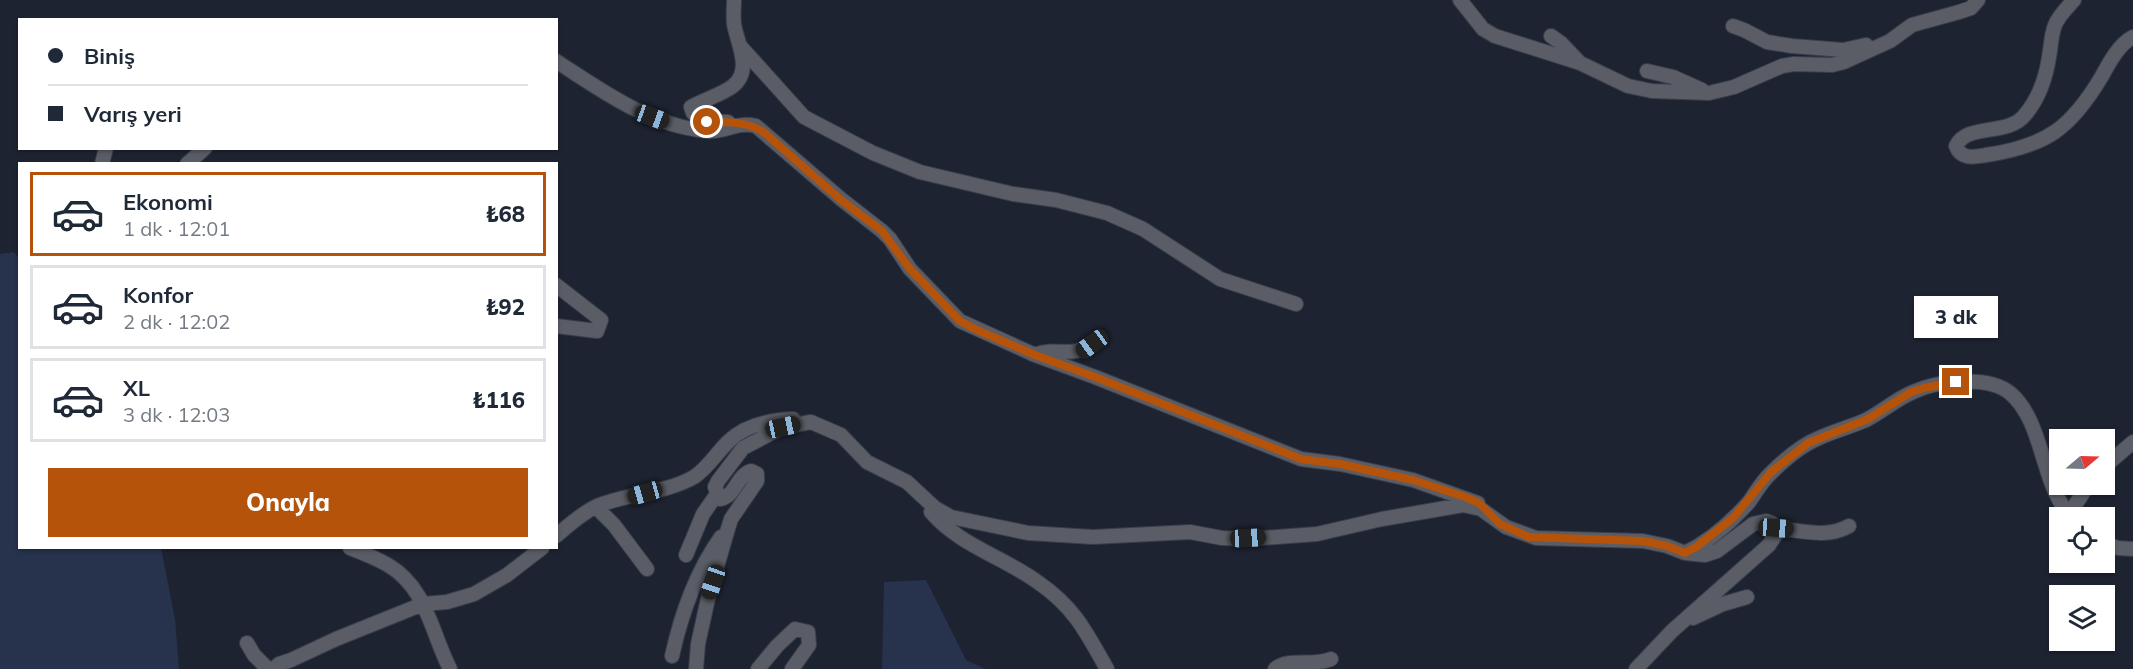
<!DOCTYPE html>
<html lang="tr">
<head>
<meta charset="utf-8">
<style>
  :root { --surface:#fff; --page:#f2f2f3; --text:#1f2937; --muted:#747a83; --line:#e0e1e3; --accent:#b45309 }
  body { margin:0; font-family:Mulish,sans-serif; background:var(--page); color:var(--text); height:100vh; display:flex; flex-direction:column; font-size:22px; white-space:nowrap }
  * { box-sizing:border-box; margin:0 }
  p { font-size:20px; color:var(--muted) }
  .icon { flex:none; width:33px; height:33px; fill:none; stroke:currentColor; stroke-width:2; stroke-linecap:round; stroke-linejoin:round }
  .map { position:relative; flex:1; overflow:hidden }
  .details { position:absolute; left:18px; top:162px; width:540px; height:387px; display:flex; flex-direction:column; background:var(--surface); border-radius:0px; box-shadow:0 2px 4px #0004 }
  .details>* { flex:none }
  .guide { position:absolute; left:18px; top:18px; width:540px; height:132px; border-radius:0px; box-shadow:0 2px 4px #0004; display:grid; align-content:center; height:132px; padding:0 30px; background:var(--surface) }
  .needle { width:39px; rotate:71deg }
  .controls { position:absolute; left:2049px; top:429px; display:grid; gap:12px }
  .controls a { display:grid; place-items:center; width:66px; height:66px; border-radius:0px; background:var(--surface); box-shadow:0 2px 4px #0004; font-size:30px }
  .end { position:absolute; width:27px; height:27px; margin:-14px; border:8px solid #b45309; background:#fff; box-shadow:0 0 0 3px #fff }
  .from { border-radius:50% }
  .bubble { position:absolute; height:42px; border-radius:0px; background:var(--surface); box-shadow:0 2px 4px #0004; font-size:20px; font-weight:800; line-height:42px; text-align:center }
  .car { position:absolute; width:18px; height:36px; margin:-18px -9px; border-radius:8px; box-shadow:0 0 4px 2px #0007; background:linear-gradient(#222 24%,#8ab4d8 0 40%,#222 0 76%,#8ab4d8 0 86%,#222 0) }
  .guide b { display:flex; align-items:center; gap:21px; height:57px; font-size:22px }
  .guide b+b { border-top:2px solid var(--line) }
  .guide i { width:15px; height:15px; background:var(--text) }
  ul { padding:10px 0 0; list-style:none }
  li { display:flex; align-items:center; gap:18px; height:84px; margin:0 12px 9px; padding:0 18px; border:3px solid var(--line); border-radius:0px }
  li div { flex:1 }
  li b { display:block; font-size:22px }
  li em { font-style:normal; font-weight:800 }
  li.active { border-color:var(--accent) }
  li>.icon { width:54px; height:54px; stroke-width:1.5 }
  .button { display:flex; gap:12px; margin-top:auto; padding:12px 30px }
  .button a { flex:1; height:69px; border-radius:0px; background:var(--accent); color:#fff; font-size:24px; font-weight:800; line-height:69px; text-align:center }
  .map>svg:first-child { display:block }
</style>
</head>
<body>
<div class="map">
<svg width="2133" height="669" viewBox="0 0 2133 669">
  <rect width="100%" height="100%" fill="#1e2331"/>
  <path fill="#27324d" d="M14 252 20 259V548H161L175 619 179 669H0V254Z
    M926 580 966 660 985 669H882L884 582Z"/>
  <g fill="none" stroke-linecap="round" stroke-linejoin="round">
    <g stroke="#393e4b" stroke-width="16">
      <path id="minor" d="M1460 0 1483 29 1495 36 1580 63 1628 86 1652 91 1709 93 1734 87 1782 66 1794 64 1832 65 1844 62 1890 41 1912 25 1959 12 1971 8 1978 0
        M2074 0C2067 8 2059 15 2055 25 2051 35 2051 47 2049 57 2046 77 2038 100 2024 116 2007 136 1967 123 1956 146 1961 160 1974 157 1986 155 2047 146 2071 128 2102 76 2109 63 2119 44 2133 37
        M1733 26 1744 30 1767 42 1792 46 1843 50 1866 45
        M1551 36 1561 43 1580 63
        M741 47 804 117 873 153 920 172 1013 194 1056 200 1107 213 1143 229 1220 279 1296 304
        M556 61C602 91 650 126 707 131 725 133 736 121 756 126L841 199 882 231 890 239 910 269 960 321 1035 355 1095 377 1301 459 1340 464 1413 480 1478 503
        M1647 71 1673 77 1702 90
        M728 122 707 121 693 113 691 107C705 99 721 95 733 86 753 70 737 43 734 24 733 16 734 8 734 0
        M102 164 106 148
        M187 164 205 148
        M556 285 601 320 597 331 556 326
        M1035 355C1055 346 1071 359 1092 344
        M2104 467 2133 442
        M596 507 614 525 647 569
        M931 512C960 546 1004 557 1039 583 1075 608 1086 632 1107 669
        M2069 514 2089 484
        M1776 528C1800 530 1827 539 1849 526
        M556 536C569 525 582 513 597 506 628 493 664 494 694 477 708 468 717 452 729 441 745 425 771 420 793 419
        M2104 543 2118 548 2133 549
        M350 548C363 553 376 558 388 565 427 588 431 632 450 669
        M1685 553C1708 542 1732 521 1749 502 1756 492 1762 481 1771 473 1784 460 1802 445 1819 438 1834 431 1850 427 1866 420 1882 412 1896 399 1913 392 1936 381 1988 375 2010 393 2045 422 2041 490 2073 518
        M686 555 703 514 717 494
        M1693 618 1723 604 1747 597
        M247 643 254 655 268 669
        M672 656C681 615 696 572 721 537
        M274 669 279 664 291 660 336 639 423 604 447 602 474 594 507 575 542 548
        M696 669 698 644 709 594 727 532 731 519 757 481V474L751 471C736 476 736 496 720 499L715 487 718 481 743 448 783 427 811 422 841 435 867 462 907 482 935 508 951 517 1028 533 1093 537 1190 532 1222 538 1248 539 1317 534 1382 519 1463 505 1481 509 1506 527 1536 538 1643 541 1667 546 1685 553 1705 555 1717 551 1753 524 1766 521 1772 523 1776 528V534L1769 545 1672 631 1636 669
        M758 669 777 646 795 629 808 632 809 645 792 669
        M1275 669C1289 657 1313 667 1331 659"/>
    </g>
    <use href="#minor" stroke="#5a5d65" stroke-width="14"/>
  </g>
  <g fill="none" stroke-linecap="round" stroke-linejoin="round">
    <path stroke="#b45309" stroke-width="8" d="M707 122C728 122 749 121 766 134L841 200 882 231 910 269 960 321 977 330 1035 355 1095 377 1301 459 1340 464 1413 480 1465 497 1479 503 1500 524 1529 537 1643 541 1667 546 1685 553 1696 547 1733 518 1771 472 1808 443 1868 419 1911 392 1924 388 1956 382"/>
  </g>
</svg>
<div class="controls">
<a><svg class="needle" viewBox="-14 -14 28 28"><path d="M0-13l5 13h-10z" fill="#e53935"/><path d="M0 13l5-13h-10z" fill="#747a83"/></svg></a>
<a><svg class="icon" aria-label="locate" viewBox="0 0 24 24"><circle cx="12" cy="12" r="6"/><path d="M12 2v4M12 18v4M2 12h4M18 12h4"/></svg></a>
<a><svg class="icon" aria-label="layers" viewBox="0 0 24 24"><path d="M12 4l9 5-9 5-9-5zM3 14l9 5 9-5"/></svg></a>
</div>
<i class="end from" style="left:707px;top:122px"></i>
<i class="end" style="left:1956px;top:382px"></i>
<div class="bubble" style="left:1914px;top:296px;width:84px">3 dk</div>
<i class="car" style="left:652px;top:117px;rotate:110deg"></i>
<i class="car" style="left:1092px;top:344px;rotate:234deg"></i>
<i class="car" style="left:783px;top:427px;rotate:78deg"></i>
<i class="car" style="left:645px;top:493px;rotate:254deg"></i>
<i class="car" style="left:1776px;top:528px;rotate:94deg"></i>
<i class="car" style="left:1248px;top:538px;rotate:87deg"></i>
<i class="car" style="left:713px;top:582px;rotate:199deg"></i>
<div class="guide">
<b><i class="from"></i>Biniş</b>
<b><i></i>Varış yeri</b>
</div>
<section class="details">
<ul>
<li class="active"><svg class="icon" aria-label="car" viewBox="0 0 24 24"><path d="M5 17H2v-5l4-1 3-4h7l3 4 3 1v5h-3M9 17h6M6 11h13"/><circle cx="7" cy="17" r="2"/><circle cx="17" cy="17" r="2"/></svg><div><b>Ekonomi</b><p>1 dk · 12:01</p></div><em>₺68</em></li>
<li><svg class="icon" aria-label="car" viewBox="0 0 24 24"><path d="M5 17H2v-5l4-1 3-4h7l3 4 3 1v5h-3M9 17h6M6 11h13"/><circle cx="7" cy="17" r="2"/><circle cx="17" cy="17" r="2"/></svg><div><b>Konfor</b><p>2 dk · 12:02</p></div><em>₺92</em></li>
<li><svg class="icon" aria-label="car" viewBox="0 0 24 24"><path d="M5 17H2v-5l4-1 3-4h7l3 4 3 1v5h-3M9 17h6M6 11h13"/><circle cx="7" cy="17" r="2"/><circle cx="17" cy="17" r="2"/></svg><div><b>XL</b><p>3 dk · 12:03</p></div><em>₺116</em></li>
</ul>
<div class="button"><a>Onayla</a></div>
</section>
</div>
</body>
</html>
